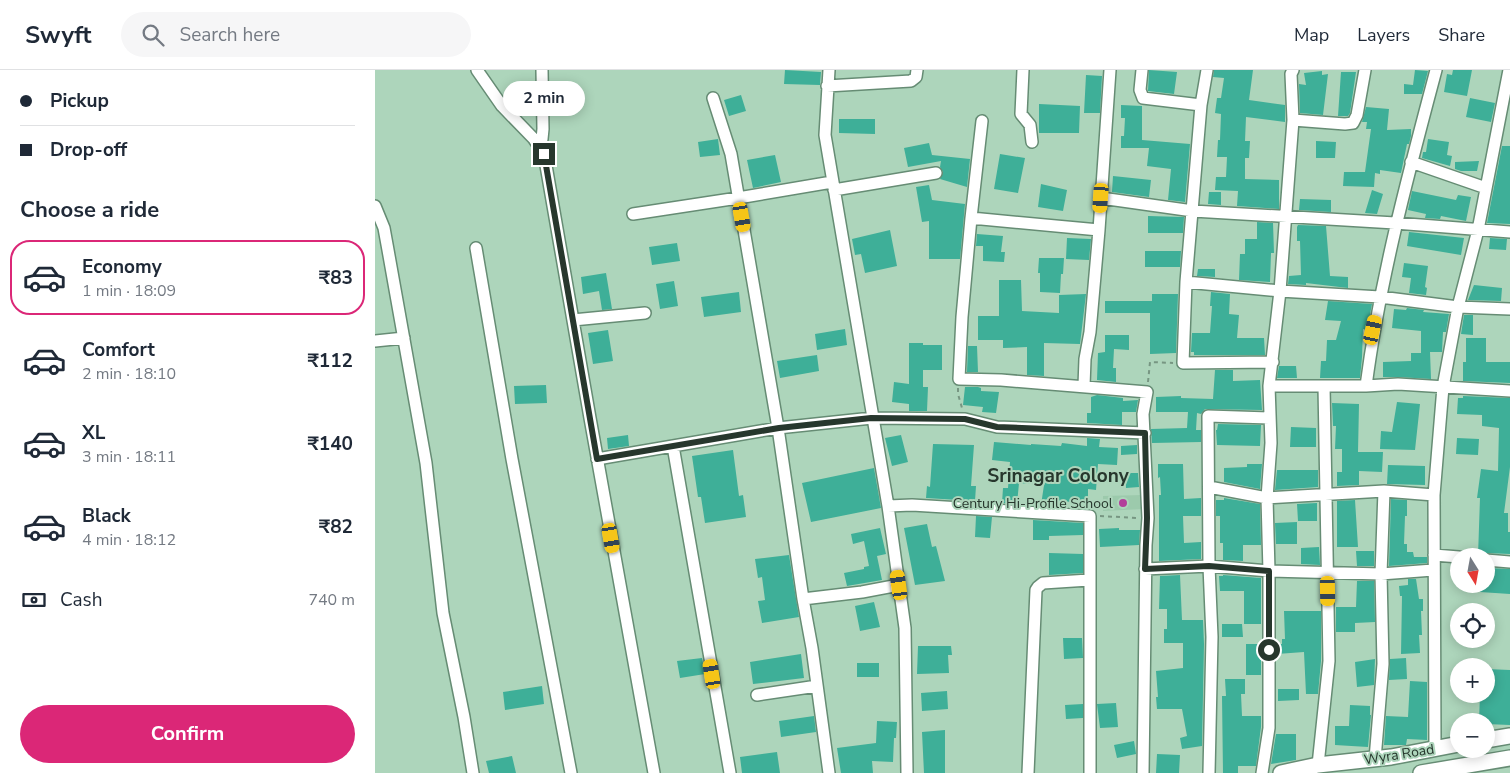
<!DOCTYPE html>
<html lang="en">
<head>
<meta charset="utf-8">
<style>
  :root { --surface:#fff; --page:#f6f6f7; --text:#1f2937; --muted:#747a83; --line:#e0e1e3; --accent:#db2777 }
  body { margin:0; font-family:"Nunito Sans",sans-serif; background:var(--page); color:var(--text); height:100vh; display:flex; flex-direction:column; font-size:19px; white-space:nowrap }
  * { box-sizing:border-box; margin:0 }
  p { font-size:16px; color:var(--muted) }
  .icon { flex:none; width:28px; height:28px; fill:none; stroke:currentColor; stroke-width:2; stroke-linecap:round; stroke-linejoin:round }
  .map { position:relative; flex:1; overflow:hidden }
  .panel { display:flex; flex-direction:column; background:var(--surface); width:375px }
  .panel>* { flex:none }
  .banner { display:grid; align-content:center; height:110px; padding:0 20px; background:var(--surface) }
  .needle { width:32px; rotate:169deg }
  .tools { position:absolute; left:1075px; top:478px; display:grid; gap:10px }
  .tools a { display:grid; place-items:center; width:45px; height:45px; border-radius:50%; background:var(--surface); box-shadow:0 2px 12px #0003; font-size:25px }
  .end { position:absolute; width:22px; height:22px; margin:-11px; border:6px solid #27372d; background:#fff; box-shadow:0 0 0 2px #fff }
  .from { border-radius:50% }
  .bubble { position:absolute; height:35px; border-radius:18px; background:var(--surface); box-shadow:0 2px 12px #0003; font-size:16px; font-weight:700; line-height:35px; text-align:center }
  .car { position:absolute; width:15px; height:30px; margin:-15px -8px; border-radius:6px; box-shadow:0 0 4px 1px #0007; background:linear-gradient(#f5c518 24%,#345 0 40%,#f5c518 0 76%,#345 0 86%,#f5c518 0) }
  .banner b { display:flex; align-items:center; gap:18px; height:48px; font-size:19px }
  .banner b+b { border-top:1px solid var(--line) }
  .banner i { width:12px; height:12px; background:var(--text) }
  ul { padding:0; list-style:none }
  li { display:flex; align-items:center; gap:15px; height:75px; margin:0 10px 8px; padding:0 10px; border:2px solid transparent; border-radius:20px }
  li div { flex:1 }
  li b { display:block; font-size:19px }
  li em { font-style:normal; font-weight:700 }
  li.on { border-color:var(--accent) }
  li>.icon { width:45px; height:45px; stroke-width:1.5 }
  h2 { padding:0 20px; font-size:22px; line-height:60px }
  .pay { display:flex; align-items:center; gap:12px; height:55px; padding:0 20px; font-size:19px }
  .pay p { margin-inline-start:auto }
  .action { display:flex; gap:10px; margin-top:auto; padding:10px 20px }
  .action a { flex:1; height:58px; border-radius:30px; background:var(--accent); color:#fff; font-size:20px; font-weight:700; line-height:58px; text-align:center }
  header { display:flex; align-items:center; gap:30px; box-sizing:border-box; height:70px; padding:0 25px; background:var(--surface); border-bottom:1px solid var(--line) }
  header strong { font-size:24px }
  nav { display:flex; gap:28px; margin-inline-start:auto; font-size:18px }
  .search { width:350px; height:45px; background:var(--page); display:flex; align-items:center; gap:12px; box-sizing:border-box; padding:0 18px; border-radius:28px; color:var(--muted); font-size:19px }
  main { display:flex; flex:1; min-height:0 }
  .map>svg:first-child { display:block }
</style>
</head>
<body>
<header>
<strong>Swyft</strong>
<div class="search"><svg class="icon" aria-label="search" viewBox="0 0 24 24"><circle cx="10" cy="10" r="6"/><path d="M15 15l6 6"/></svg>Search here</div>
<nav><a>Map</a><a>Layers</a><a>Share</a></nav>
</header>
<main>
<section class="panel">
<div class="banner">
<b><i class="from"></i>Pickup</b>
<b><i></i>Drop-off</b>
</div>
<h2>Choose a ride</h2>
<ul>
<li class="on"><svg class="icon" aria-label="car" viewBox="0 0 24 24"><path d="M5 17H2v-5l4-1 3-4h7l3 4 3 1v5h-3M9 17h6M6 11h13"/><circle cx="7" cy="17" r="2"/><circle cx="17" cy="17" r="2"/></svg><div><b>Economy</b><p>1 min · 18:09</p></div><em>₹83</em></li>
<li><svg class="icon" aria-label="car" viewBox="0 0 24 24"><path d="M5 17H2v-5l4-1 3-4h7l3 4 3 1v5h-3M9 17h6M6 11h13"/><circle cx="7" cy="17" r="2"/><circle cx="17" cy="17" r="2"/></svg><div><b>Comfort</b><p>2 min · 18:10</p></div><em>₹112</em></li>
<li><svg class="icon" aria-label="car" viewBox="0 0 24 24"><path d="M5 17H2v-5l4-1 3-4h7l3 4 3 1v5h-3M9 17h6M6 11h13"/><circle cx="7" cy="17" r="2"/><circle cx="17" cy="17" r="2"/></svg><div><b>XL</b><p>3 min · 18:11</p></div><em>₹140</em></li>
<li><svg class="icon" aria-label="car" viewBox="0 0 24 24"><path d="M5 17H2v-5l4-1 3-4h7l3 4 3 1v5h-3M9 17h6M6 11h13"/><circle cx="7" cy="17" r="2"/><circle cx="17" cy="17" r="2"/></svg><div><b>Black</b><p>4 min · 18:12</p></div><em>₹82</em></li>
</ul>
<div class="pay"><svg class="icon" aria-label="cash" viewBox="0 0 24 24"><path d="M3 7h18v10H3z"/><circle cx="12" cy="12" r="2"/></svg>Cash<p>740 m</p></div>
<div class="action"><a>Confirm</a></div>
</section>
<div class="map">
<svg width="1135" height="703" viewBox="0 0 1135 703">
  <rect width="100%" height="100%" fill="#add5bb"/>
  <path fill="#9ccaac" d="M768 425 769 439 728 441V426Z"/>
  <path fill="#3eaf98" d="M410 0 446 2 445 15 409 14Z
    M774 0 802 2 799 24 773 21Z
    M839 0H878L874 30 910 35V52L871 47 870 71H875L874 88H870V109L904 110V139L862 136 863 121 840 120 841 107H851L852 87H842L843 70H845L846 44 840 43 842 28H846L849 8 838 7Z
    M1040 0 1053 1 1047 24H1029V14L1038 15Z
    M1078 0H1097L1092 26 1069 22 1072 4 1077 5Z
    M947 1V5L953 4 948 45 925 43 924 14 931 15 929 3Z
    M966 2H981L975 43 973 46H963Z
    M711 5 727 6 725 43H709Z
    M366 25 371 41 354 46 349 30Z
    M1095 28 1120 33 1116 52 1091 47Z
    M664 34 705 36 704 63H664Z
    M746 35 767 36V70L815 74 810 132 793 130 796 99 772 96 774 78H746V66H749L750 48H746Z
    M991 37 1014 39 1012 60 1036 59V66L1034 74H1032L1026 103 1005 100V104L1000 103 999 117 968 116 969 102H990L996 59H991L992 52H987Z
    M464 49H500V64L464 63Z
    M343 69 345 85 325 87 323 72Z
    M1053 69 1074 72 1072 85 1077 86 1075 96 1047 88 1048 82H1051Z
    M941 71 961 72 960 88H941Z
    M554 73 557 85 595 89 592 117 565 109 568 102 565 97 566 91 533 97 529 78Z
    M1127 76H1135V154L1112 153Z
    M625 84 650 88 643 123 619 119Z
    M400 85 406 112 378 118 372 90Z
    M1104 91 1102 101H1086L1080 99V92Z
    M738 106 776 110 774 127 737 122Z
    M666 114 692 120 688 141 663 137Z
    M554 115 557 130 590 134 585 189H554V151L547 152 541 117Z
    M997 120 1008 124 1002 144 990 143Z
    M1037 121 1081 130 1083 125 1096 127 1091 151 1066 146 1065 149 1050 148 1051 144 1033 140Z
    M834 122H846V135L833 134Z
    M925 129 956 130V142L924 140Z
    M773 146 809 147 808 163H773Z
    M882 152 898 153 899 183H896L895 212 864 210 865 184H870V169H882Z
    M923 155 951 156 955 206 973 207V218L931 213V215L913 214 914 206 926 205 925 171H922V157Z
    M515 160 522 196 490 203 486 184 480 185 477 169Z
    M1034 162 1089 168 1086 185 1032 176Z
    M602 164 628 166 626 182H630L629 192 608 191V176H601Z
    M692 168 716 169 714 190 691 189Z
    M1115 168 1132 169 1131 180 1114 179Z
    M302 173 305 191 277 195 274 177Z
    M770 181H806L805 197H770Z
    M664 188H689L688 204H686L685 223 665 222V203H663Z
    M1029 193 1053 196 1050 217 1052 218 1051 225 1034 223 1036 208 1027 207Z
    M823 199H840V207L822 206Z
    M231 203 237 239 227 240 224 221 208 224 206 207Z
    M624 210H646L647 241 684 243V225L711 224 705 274 669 273V306L652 305V277L628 278V270H603V246H624Z
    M299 211 303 236 285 239 281 214Z
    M1099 215 1127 218 1126 231 1093 230Z
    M364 222 366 242 329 247 326 227Z
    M836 222 855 224 854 244 864 245 862 268H889L890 285H819V282H816L817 263H835L837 236H835Z
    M777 224H803L801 283 775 284V243H730V231H777Z
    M953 231 997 234 992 260 988 259 987 287 985 308H945L946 291H951L952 270H961L966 251 950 250Z
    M1032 238 1049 240 1048 242 1074 244 1071 262H1068L1067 282H1055L1056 309 1023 307H1008V292L1036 291V283H1046V261L1017 258 1019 239 1031 240Z
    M1089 245H1098V265L1086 264Z
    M470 259 472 275 442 280 440 264Z
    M233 260 238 291 218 294 213 263Z
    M730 265H754V280L739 279 738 298H741V312L722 310 723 283 730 282Z
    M1091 268H1111V292H1135V313L1088 311V292H1091Z
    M534 273H548V275H567V300H548V317H553L552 341H534V334L517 332 519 312 534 314Z
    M593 276H602L603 302H592Z
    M442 285 444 301 405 308 402 291Z
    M904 296H921L922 308H902Z
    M840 300H858V311L885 310 887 340 830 339 826 344 822 343 821 360H826V372L777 373 776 359 812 358 813 342H781V327L806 326V328L838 329Z
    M171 315 172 333 140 334 139 316Z
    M590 317H603L606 318V321L624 322 621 343 607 342 608 337 588 335Z
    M722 325 748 328V331L763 330 761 342H747V355L712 353V343H716V327Z
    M1088 326 1135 328V397L1129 443H1133V462H1135V484L1111 483 1103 486 1105 428H1102L1106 399 1123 401 1124 358 1107 356V345L1082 344 1083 328H1088Z
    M1022 332 1045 334 1040 380 1005 379 1006 361 1017 362Z
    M957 333 984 334 983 382H1008L1007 402 984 401V415L962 416V402H967V379H960L961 356H958Z
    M843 354 886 355 885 376 842 375 841 360H842Z
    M916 357 941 358V377H915Z
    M253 365 254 376 233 379 232 368Z
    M526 365 533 392 517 396 510 368Z
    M712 368 725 369 724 377 743 378 742 395 723 394 721 420 713 419V431L685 432 684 437 666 435 669 415 644 413 642 434 627 433 628 418H633L635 392 617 390 619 372 656 375V374L686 376 687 373 712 376Z
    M1082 368 1104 369 1103 385 1081 384Z
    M558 374 599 375 596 416H601L600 431 551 428 552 416 555 417Z
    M762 375V384L746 385V376Z
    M358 380 364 426 368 425 371 447 330 453 326 427H323L317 386Z
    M783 394H808L809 429 826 428V446H808L809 473 826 472V489L784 491V425H786L785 407 783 408Z
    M872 394H887L885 419 849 412V398L872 397Z
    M1013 395 1050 396V415L1012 414Z
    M499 398 506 438 436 452 427 413Z
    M902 400H943V417L900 420Z
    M750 403H763L764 417 751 418Z
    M849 428 885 434 886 475H868V491L848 490V473H845V446H841V430H849Z
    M1016 429 1032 430V446H1030L1029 474H1032V482H1038L1039 487H1052V493L1014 496Z
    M980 430 983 477H962V431Z
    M942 433V451H923L922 434Z
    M601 446 617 447 615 468 600 467Z
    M658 450 708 453V465L674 466V470H658Z
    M922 452V474H901L900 453Z
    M552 454 557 477 561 476 570 511 540 515 529 458Z
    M505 458 511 484 502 486 507 510 472 516 469 503 489 499V497L494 496 489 471 478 474 476 464Z
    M744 458V460H765L764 475 725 477 724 459Z
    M944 477 945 495 926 494V478Z
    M981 481H999V496H982Z
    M674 483 708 484V503L674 505Z
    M414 485 424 547 387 553 383 531 390 530 387 507 383 508 380 489Z
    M1111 498 1135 499V524L1105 522V514H1111Z
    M805 505 807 550H828L829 574 827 676 807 679 805 668 812 666 807 639H782L781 627H783L781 601 808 598V573H789V559H792V539H784L785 506Z
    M848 505 886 508V554H869V521H845L844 506H848Z
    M1033 509H1041L1044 529H1048V541H1046L1047 565H1044L1045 583 1026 584 1027 526H1025L1024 516 1033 515Z
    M982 511H999L1000 552 980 553V562H961V537H981Z
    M499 532 505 557 485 561 480 536Z
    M909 541H946V591L943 624H931L929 582 902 584V574H907V569H910Z
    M847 554H867L868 567H847Z
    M688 568H707L708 588 689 589Z
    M871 574H886V605H871Z
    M543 576H576L577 585H573L574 603 542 604Z
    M426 584 429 608 378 614 375 592Z
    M327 588 330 604 305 608 302 591Z
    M1031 588 1032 609 1014 610 1015 589Z
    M1000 589 999 615 982 617 980 592Z
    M482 593H504V607H482Z
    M1111 599 1135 600V655L1111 654V651H1104L1105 624H1111Z
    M850 609H870V624H866L867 646H886V657L881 696H863V703H848L847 626H851Z
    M1035 611 1052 612V670L1032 669 1031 675H1009L1011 646 1033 647Z
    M167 616 169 634 130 640 128 622Z
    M903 619H924V630L903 631Z
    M572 621 573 639 547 641 546 623Z
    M741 633 743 657 725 658 722 634Z
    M708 634V648L691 649 690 635Z
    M975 635 995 636V645H996L993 677 960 675V656H974Z
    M439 646 441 662 406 667 404 651Z
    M502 651 522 652 521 668H519L518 692 497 691 498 703H466L462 678 501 673Z
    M570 660V703H549L547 662Z
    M901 664H921V690L896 694Z
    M759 671 761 684 742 688 739 675Z
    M402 682 405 703H367L365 687Z
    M782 684 805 685 804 703H781Z
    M137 686 141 703H114L111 691Z"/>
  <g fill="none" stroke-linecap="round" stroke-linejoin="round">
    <g stroke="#668c74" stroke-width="14">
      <path id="minor" d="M102 0 127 36 159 69 169 84 215 348 279 703
        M454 0 450 65 513 436 530 558 532 703
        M648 0 646 44 655 55 657 72
        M767 0 765 20 768 28 826 35
        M832 0 826 35 811 212 808 293 898 292
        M452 16 536 11 541 7 542 0
        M338 28 356 84 403 358 428 529 437 578 454 703
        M918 50 970 54 978 53 982 45 990 0
        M607 51 596 148 724 160
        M165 76 167 69 168 59 167 0
        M1036 92 1111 118
        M459 120 561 103
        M726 128 818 141 1020 153 1135 162
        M0 136 9 158 13 180 51 393 68 543 89 647 98 703
        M258 144 363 128 457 112
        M596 148 587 247 584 309 626 310 772 322 768 344 773 448 771 475 768 703
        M101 178 137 389 196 703
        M811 212 905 221 1005 227 1083 237 1135 239
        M198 250 270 243
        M0 271 29 268
        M709 316 710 289 715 262 724 160 735 0
        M894 316H991L1023 314 1135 321
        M991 316C1005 209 1033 105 1061 0
        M298 376 355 703
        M222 389 403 358 497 348 590 349 622 357 770 363
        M834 417 892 428 1009 421 1059 425
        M513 436 537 435 715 446V703
        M1059 485 1084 487
        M1111 490 1135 492
        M770 499 834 496 894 501 1006 504 1058 500
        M428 529 487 522 524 515
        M382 625 442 616
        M1060 678 1059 425 1068 317 1083 237 1103 160 1134 0
        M1000 689 1008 594 1006 504 1009 421
        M943 695 954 591 949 316
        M653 703 661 520 663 517 668 513 714 510
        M834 703 837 567 834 496 833 346 894 348
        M887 703 894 658V501L892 428 896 373 894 316 905 221 918 50 916 4 918 0"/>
    </g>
    <g stroke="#668c74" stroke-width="18">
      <path id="major" d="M1111 670 1135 666
        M906 703 943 695 1016 687 1084 674
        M1046 703 1135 688"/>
    </g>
    <path stroke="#779682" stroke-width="2" stroke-dasharray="4 4" stroke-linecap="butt" d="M773 312 775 292 798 293
      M583 318V324L587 338
      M725 446 763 448"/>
    <use href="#minor" stroke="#fff" stroke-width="11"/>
    <use href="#major" stroke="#fff" stroke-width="15"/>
  </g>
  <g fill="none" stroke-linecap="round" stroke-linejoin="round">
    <path stroke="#27372d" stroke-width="6" d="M169 84 222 389 404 358 496 348 590 349 622 357 770 363 772 448 770 499 834 496 894 501V580"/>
  </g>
  <circle fill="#b23f9a" stroke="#add5bb" stroke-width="2" cx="748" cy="433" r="5"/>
  <g text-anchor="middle" stroke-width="4" stroke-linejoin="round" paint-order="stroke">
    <g font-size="14" fill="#27372d" stroke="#add5bb" text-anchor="end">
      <text x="738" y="438">Century Hi-Profile School</text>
    </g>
    <g font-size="14" fill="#27372d" stroke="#add5bb">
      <text transform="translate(1024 684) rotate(-9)" y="5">Wyra Road</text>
    </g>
    <g font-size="19" font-weight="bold" fill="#27372d" stroke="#add5bb">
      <text x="683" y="412">Srinagar Colony</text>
    </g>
  </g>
</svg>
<div class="tools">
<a><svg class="needle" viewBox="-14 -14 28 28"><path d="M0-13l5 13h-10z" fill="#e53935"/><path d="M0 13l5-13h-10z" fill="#747a83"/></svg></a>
<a><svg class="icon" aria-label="locate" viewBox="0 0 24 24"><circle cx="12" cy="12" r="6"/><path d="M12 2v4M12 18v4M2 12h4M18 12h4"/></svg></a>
<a>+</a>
<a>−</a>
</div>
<i class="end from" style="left:894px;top:580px"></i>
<i class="end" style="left:169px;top:84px"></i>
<div class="bubble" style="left:128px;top:11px;width:82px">2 min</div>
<i class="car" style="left:726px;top:128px;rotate:184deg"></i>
<i class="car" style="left:367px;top:147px;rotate:170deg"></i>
<i class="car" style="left:998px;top:260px;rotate:12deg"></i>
<i class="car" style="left:236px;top:468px;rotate:170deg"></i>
<i class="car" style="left:524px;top:515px;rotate:352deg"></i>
<i class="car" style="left:953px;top:521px;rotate:179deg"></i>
<i class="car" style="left:337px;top:604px;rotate:351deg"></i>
</div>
</main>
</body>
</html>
